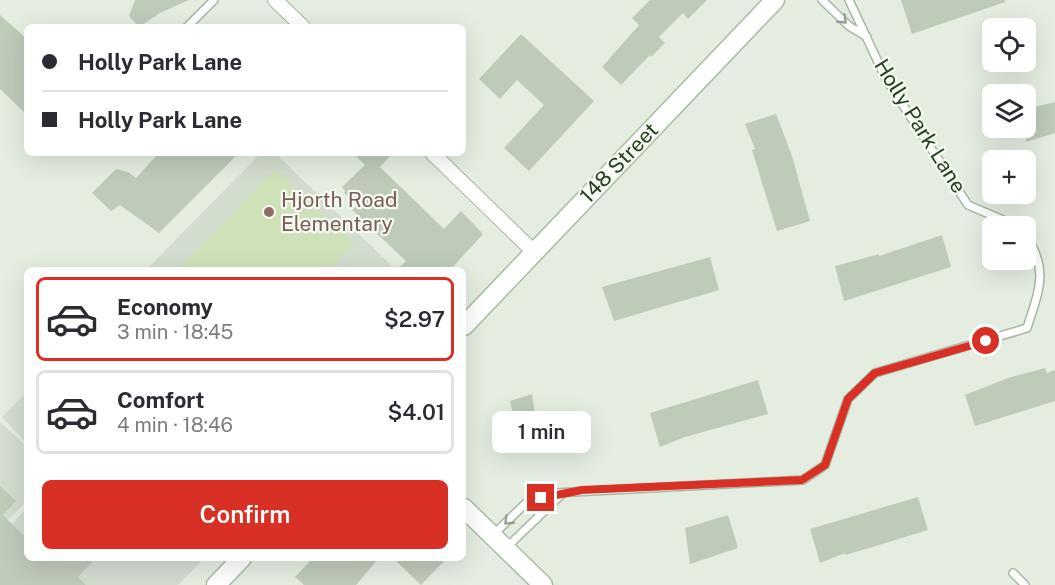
<!DOCTYPE html>
<html lang="en">
<head>
<meta charset="utf-8">
<style>
  :root { --surface:#fff; --page:#f2f2f3; --text:#2b2b33; --muted:#7c7c81; --line:#e1e1e2; --accent:#d93025 }
  body { margin:0; font-family:"Public Sans",sans-serif; background:var(--page); color:var(--text); height:100vh; display:flex; flex-direction:column; font-size:22px; white-space:nowrap }
  * { box-sizing:border-box; margin:0 }
  p { font-size:20px; color:var(--muted) }
  .icon { flex:none; width:33px; height:33px; fill:none; stroke:currentColor; stroke-width:2; stroke-linecap:round; stroke-linejoin:round }
  .map { position:relative; flex:1; overflow:hidden }
  .sheet { position:absolute; left:24px; top:267px; width:442px; height:294px; display:flex; flex-direction:column; background:var(--surface); border-radius:9px; box-shadow:0 6px 24px #0002 }
  .sheet>* { flex:none }
  .top-card { position:absolute; left:24px; top:24px; width:442px; height:132px; border-radius:9px; box-shadow:0 6px 24px #0002; display:grid; align-content:center; height:132px; padding:0 18px; background:var(--surface) }
  .fabs { position:absolute; left:982px; top:18px; display:grid; gap:12px }
  .fabs a { display:grid; place-items:center; width:54px; height:54px; border-radius:9px; background:var(--surface); box-shadow:0 6px 24px #0002; font-size:30px }
  .end { position:absolute; width:27px; height:27px; margin:-14px; border:8px solid #d93025; background:#fff; box-shadow:0 0 0 3px #fff }
  .from { border-radius:50% }
  .bubble { position:absolute; height:42px; border-radius:9px; background:var(--surface); box-shadow:0 6px 24px #0002; font-size:20px; font-weight:600; line-height:42px; text-align:center }
  .top-card b { display:flex; align-items:center; gap:21px; height:57px; font-size:22px }
  .top-card b+b { border-top:2px solid var(--line) }
  .top-card i { width:15px; height:15px; background:var(--text) }
  ul { padding:10px 0 0; list-style:none }
  li { display:flex; align-items:center; gap:18px; height:84px; margin:0 12px 9px; padding:0 6px; border:3px solid var(--line); border-radius:9px }
  li div { flex:1 }
  li b { display:block; font-size:22px }
  li em { font-style:normal; font-weight:600 }
  li.active { border-color:var(--accent) }
  li>.icon { width:54px; height:54px; stroke-width:1.5 }
  .action { display:flex; gap:12px; margin-top:auto; padding:12px 18px }
  .action a { flex:1; height:69px; border-radius:9px; background:var(--accent); color:#fff; font-size:24px; font-weight:600; line-height:69px; text-align:center }
  .map>svg:first-child { display:block }
</style>
</head>
<body>
<div class="map">
<svg width="1055" height="585" viewBox="0 0 1055 585">
  <rect width="100%" height="100%" fill="#e5ede1"/>
  <path fill="#d3ddcf" d="M261 153H275L396 270H146Z
    M27 392V444L2 417Z
    M0 422 27 447V501L0 528Z
    M27 508V558H205L178 585H0V536Z"/>
  <path fill="#cfe1b8" d="M275 169 355 244 329 270H177Z"/>
  <path fill="#becbb9" d="M135 0H189L160 13 139 27 129 16Z
    M650 0H707L688 19 683 13 659 37 665 43 651 57 650 55 621 85 602 67 639 25 632 18Z
    M901 0H1005V2L912 34Z
    M0 15 27 39V115L0 89Z
    M521 34 594 101 529 171 504 148 544 105 517 80 500 99 479 79Z
    M1055 102V133L1026 142V109Z
    M776 114 792 156 810 221 777 231 752 150 755 149 745 124Z
    M159 153H239L159 233 120 205 111 211 92 193 116 169 128 172 136 178Z
    M353 153H393L380 167 444 229 461 211 483 234 450 270H397L406 261 352 210 358 205 344 193 345 191 342 187 365 165Z
    M942 235 951 267 844 301 835 266 879 254V256Z
    M710 257 719 290 614 321 602 287Z
    M1045 368 1047 373 1055 370V401L975 426 965 395 1008 378Z
    M758 380 768 414 685 437 660 447 650 413Z
    M532 394 538 434 526 438 525 434 518 436 510 401Z
    M0 486 16 501 3 515 27 539V558H96L78 577 86 585H0Z
    M918 497 928 530 846 555 845 553 820 563 810 529Z
    M728 515 738 548 690 564 685 528Z
    M313 558H379L356 585H304L295 577Z
    M393 558H447L421 585Z"/>
  <g fill="none" stroke-linecap="round" stroke-linejoin="round">
    <g stroke="#a7b6a3" stroke-width="10">
      <path id="lane" d="M822 0 849 26 867 37
        M849 0 886 79 968 205 1017 226
        M187 27 214 0
        M494 534 527 502 555 493 803 480 825 465 848 399 875 373 1027 328C1039 290 1049 271 1026 235
        M506 548 562 494
        M1013 573 1025 585"/>
    </g>
    <g stroke="#a7b6a3" stroke-width="16">
      <path id="street" d="M275 0 303 27
        M432 153 534 252"/>
    </g>
    <g stroke="#a7bda1" stroke-width="21">
      <path id="secondary" d="M464 326 775 0
        M464 508 543 585
        M216 585 242 558"/>
    </g>
    <use href="#lane" stroke="#fff" stroke-width="7"/>
    <use href="#street" stroke="#fff" stroke-width="14"/>
    <use href="#secondary" stroke="#fff" stroke-width="18"/>
  </g>
  <defs><path id="oneway-chevron" d="M-2-3.5L2.5 0L-2 3.5" fill="none" stroke-width="1.6" stroke-linecap="round" stroke-linejoin="round" transform="scale(1.5)"/></defs>
  <g stroke="#91a08f">
    <use href="#oneway-chevron" transform="translate(843 20) rotate(43)"/>
    <use href="#oneway-chevron" transform="translate(508 521) rotate(136)"/>
  </g>
  <g fill="none" stroke-linecap="round" stroke-linejoin="round">
    <path stroke="#d93025" stroke-width="8" d="M541 498 582 490 802 480 825 465 848 399 875 373 986 341"/>
  </g>
  <circle fill="#8d6e63" stroke="#f5f9f2" stroke-width="2" cx="269" cy="212" r="6"/>
  <g text-anchor="middle" stroke-width="4.5" stroke-linejoin="round" paint-order="stroke">
    <g font-size="21" fill="#23401f" stroke="#f5f9f2">
      <text transform="translate(920 126) rotate(58)" y="7">Holly Park Lane</text>
      <text transform="translate(619 163) rotate(-46)" y="7">148 Street</text>
    </g>
    <g font-size="21" fill="#785e54" stroke="#f5f9f2" text-anchor="start">
      <text x="281" y="207">Hjorth Road<tspan x="281" dy="24">Elementary</tspan></text>
    </g>
  </g>
</svg>
<div class="fabs">
<a><svg class="icon" aria-label="locate" viewBox="0 0 24 24"><circle cx="12" cy="12" r="6"/><path d="M12 2v4M12 18v4M2 12h4M18 12h4"/></svg></a>
<a><svg class="icon" aria-label="layers" viewBox="0 0 24 24"><path d="M12 4l9 5-9 5-9-5zM3 14l9 5 9-5"/></svg></a>
<a>+</a>
<a>−</a>
</div>
<i class="end from" style="left:986px;top:341px"></i>
<i class="end" style="left:541px;top:498px"></i>
<div class="bubble" style="left:492px;top:411px;width:99px">1 min</div>
<div class="top-card">
<b><i class="from"></i>Holly Park Lane</b>
<b><i></i>Holly Park Lane</b>
</div>
<section class="sheet">
<ul>
<li class="active"><svg class="icon" aria-label="car" viewBox="0 0 24 24"><path d="M5 17H2v-5l4-1 3-4h7l3 4 3 1v5h-3M9 17h6M6 11h13"/><circle cx="7" cy="17" r="2"/><circle cx="17" cy="17" r="2"/></svg><div><b>Economy</b><p>3 min · 18:45</p></div><em>$2.97</em></li>
<li><svg class="icon" aria-label="car" viewBox="0 0 24 24"><path d="M5 17H2v-5l4-1 3-4h7l3 4 3 1v5h-3M9 17h6M6 11h13"/><circle cx="7" cy="17" r="2"/><circle cx="17" cy="17" r="2"/></svg><div><b>Comfort</b><p>4 min · 18:46</p></div><em>$4.01</em></li>
</ul>
<div class="action"><a>Confirm</a></div>
</section>
</div>
</body>
</html>
